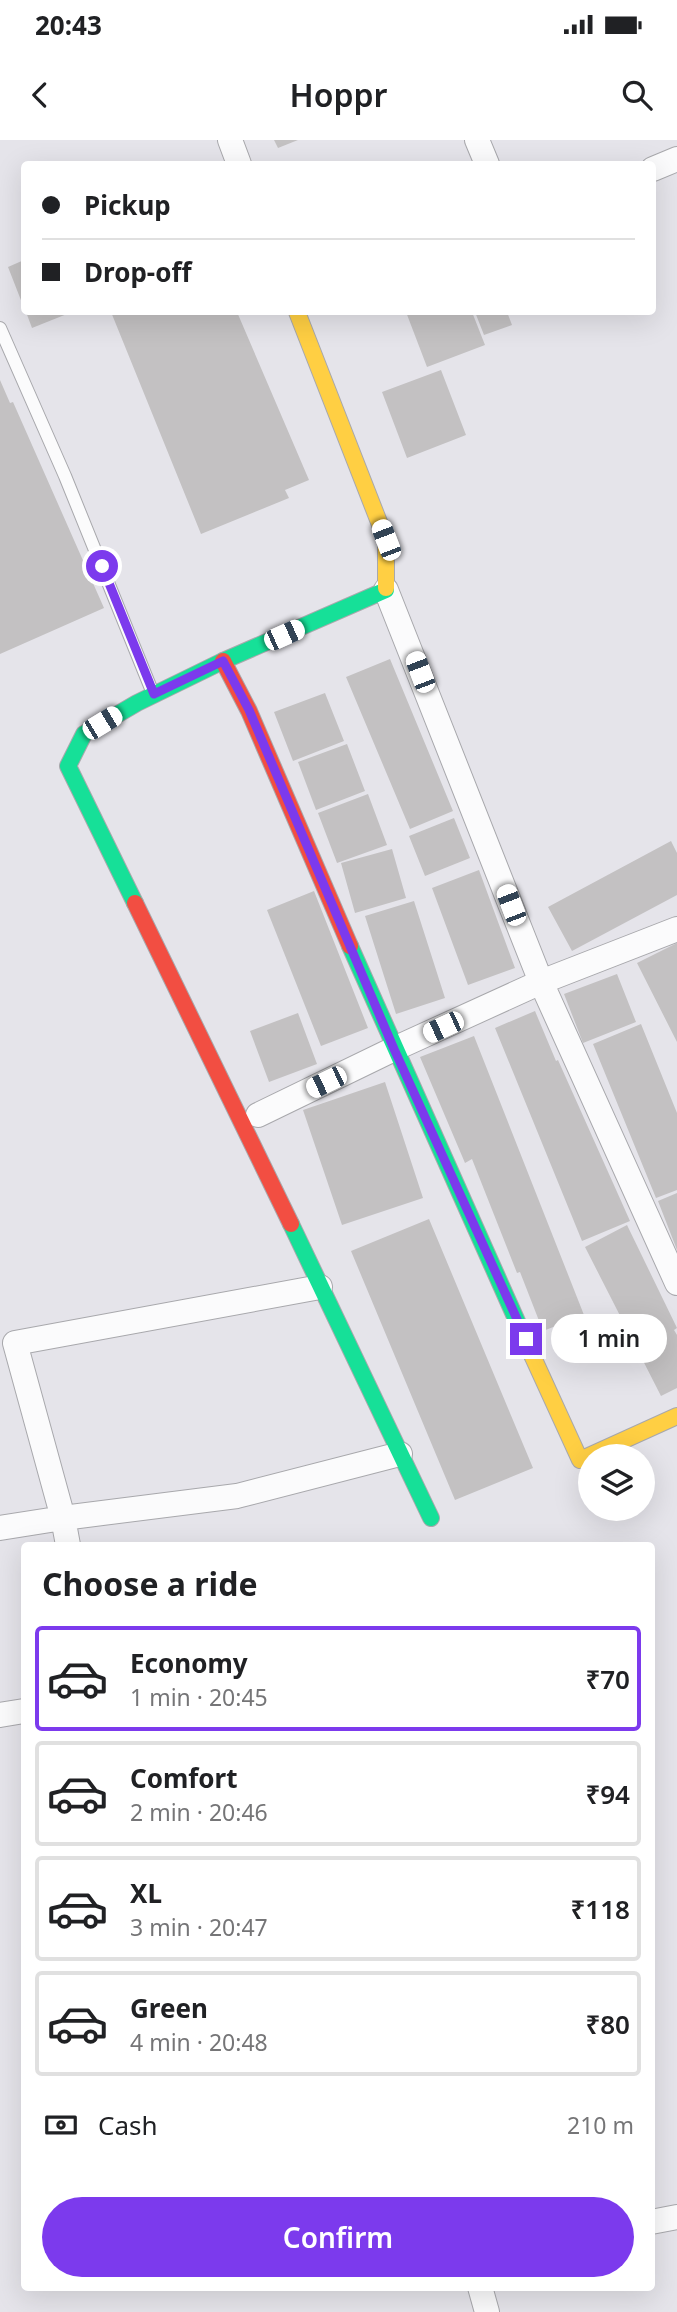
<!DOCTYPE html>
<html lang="en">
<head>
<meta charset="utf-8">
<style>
  :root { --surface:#fff; --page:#f2f2f2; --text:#202124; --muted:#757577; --line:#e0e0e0; --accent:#7c3aed }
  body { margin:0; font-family:"Noto Sans",sans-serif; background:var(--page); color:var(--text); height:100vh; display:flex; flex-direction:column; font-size:26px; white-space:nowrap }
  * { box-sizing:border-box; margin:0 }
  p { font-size:23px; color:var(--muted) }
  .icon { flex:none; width:38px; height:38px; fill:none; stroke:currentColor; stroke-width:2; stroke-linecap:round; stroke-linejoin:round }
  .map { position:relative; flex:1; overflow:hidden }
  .drawer { position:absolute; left:21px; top:1402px; width:634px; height:749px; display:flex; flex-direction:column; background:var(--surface); border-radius:7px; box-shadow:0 7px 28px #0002 }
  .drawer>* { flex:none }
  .banner { position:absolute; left:21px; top:21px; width:635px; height:154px; border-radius:7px; box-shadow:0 7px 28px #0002; display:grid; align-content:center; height:154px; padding:0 21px; background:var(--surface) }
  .fabs { position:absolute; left:578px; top:1304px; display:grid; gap:14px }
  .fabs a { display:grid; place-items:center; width:77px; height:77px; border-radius:50%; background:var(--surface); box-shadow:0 7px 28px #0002; font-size:35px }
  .end { position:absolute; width:32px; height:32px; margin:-16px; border:9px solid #7c3aed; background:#fff; box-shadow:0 0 0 4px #fff }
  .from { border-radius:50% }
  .bubble { position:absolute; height:49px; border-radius:24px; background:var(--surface); box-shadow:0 7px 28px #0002; font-size:23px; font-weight:600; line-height:49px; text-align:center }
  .car { position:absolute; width:21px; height:42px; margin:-21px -10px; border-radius:9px; box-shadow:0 0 5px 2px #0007; background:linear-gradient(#fff 24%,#345 0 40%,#fff 0 76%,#345 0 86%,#fff 0) }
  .banner b { display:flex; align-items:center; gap:24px; height:66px; font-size:26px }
  .banner b+b { border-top:2px solid var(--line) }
  .banner i { width:18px; height:18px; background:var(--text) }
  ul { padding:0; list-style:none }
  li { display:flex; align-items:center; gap:21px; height:105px; margin:0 14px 10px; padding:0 7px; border:4px solid var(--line); border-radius:7px }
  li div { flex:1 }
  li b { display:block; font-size:26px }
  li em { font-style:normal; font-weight:600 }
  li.active { border-color:var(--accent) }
  li>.icon { width:63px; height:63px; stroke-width:1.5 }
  h2 { padding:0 21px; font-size:32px; line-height:84px }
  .pay { display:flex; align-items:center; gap:18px; height:77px; padding:0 21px; font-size:26px }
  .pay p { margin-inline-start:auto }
  .cta { display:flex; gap:14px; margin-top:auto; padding:14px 21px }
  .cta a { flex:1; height:80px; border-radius:42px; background:var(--accent); color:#fff; font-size:28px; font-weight:600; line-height:80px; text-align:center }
  .status { display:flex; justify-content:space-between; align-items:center; height:49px; padding:0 35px; background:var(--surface); direction:ltr }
  .status svg { height:19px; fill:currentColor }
  header { display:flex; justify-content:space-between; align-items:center; height:91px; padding:0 21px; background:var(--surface); font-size:32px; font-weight:600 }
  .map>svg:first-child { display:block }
</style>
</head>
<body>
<div class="status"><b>20:43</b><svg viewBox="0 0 49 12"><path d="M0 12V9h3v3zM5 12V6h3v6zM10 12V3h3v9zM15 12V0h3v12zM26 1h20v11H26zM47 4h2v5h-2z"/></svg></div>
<header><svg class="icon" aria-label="back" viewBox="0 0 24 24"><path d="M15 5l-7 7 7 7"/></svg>Hoppr<svg class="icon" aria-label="search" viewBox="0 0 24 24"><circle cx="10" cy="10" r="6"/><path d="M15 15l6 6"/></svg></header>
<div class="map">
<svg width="677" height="2172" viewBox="0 0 677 2172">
  <rect width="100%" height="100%" fill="#e5e4ea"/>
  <path fill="#c3c1c2" d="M274 0H298L278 8Z
    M24 120V168L8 127Z
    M26 172H72L32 188Z
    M111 172H237L309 340 285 350 289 358 201 394Z
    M406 172H472L485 205 427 227Z
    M475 172H507L512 185 484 195Z
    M441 230 466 295 407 318 382 252Z
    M0 240 10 263 13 262 104 468 0 514Z
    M390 519 453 671 410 689 346 537Z
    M325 553 344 601 293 621 274 572Z
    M347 604 365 651 316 670 298 622Z
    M368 654 387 705 337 723 318 673Z
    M454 678 470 718 425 736 409 696Z
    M671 701 677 713V755L572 811 548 767Z
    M392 709 406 758 355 773 341 723Z
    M479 730 515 828 468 845 432 748Z
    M314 751 368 888 321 906 267 770Z
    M414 761 445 858 396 874 365 776Z
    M677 803V902L637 823Z
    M617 834 636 882 583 903 564 854Z
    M535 871 556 921 558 920 630 1081 582 1101 495 888Z
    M298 873 317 924 269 942 250 891Z
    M641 884 677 973V1050L656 1058 593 904Z
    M474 896 584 1175 543 1191 520 1132 517 1133 472 1019 465 1023 420 917Z
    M385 942 423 1058 342 1085 303 970Z
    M677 1053V1110L658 1061Z
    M429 1079 533 1328 455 1360 351 1111Z
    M627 1085 677 1188 674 1190 677 1195V1248L661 1256 585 1107Z"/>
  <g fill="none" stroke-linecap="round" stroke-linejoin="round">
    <g stroke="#a8a8ac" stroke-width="14">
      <path id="lane" d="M0 188 65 336 152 551"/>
    </g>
    <g stroke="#a8a8ac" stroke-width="26">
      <path id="street" d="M230 0 239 24
        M477 0 487 24
        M653 29 677 19
        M677 789 541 842 677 1143
        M258 975 394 909 541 842 386 450
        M0 1388 63 1378 237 1356 400 1314
        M68 1405 63 1378 15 1203 320 1147
        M0 1575 24 1571
        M651 2082 677 2077
        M480 2147 487 2172"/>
    </g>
    <g stroke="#a8a8ac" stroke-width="18">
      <path id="fast" d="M135 763 68 626 84 594 137 563 223 521 386 450V448
        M350 806 532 1215
        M291 1084 431 1378"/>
    </g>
    <g stroke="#a8a8ac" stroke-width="18">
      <path id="slow" d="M297 172 386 400V448
        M532 1215 580 1320 677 1276"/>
    </g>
    <g stroke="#a8a8ac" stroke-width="18">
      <path id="jam" d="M223 521 249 571 350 806
        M135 763 291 1084"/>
    </g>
    <use href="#lane" stroke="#fbfbfc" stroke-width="12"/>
    <use href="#street" stroke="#fbfbfc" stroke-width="24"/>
    <use href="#fast" stroke="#16e098" stroke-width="16"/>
    <use href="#slow" stroke="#ffcf43" stroke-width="16"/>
    <use href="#jam" stroke="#f24e42" stroke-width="16"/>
  </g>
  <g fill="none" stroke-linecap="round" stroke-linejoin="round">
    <path stroke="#7c3aed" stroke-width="9" d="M102 426 154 554 223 521 249 570 394 909 526 1199"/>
  </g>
</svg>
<div class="fabs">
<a><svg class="icon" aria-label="layers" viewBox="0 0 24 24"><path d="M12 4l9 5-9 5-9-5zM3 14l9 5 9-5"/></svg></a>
</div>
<i class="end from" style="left:102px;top:426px"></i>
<i class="end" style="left:526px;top:1199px"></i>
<div class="bubble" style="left:551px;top:1174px;width:116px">1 min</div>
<i class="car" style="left:386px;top:400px;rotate:339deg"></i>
<i class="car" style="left:284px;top:495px;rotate:66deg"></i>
<i class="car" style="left:420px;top:532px;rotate:339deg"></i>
<i class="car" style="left:102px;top:583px;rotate:59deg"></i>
<i class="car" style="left:511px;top:765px;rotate:339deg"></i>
<i class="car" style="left:443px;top:887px;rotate:245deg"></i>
<i class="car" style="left:326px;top:942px;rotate:244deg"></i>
<div class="banner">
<b><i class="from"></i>Pickup</b>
<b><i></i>Drop-off</b>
</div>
<section class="drawer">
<h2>Choose a ride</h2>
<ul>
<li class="active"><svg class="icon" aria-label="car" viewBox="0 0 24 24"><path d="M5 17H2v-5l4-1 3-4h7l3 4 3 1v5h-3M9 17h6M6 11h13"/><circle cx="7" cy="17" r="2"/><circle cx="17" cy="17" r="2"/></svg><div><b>Economy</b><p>1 min · 20:45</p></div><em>₹70</em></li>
<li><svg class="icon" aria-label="car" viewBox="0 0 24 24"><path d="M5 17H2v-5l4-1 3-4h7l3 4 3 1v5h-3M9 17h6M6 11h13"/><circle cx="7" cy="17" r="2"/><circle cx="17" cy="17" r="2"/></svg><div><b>Comfort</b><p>2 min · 20:46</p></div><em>₹94</em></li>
<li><svg class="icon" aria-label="car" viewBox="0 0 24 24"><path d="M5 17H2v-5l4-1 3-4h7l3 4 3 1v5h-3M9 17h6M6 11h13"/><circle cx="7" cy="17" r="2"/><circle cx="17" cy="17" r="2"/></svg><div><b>XL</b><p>3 min · 20:47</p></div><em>₹118</em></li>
<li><svg class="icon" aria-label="car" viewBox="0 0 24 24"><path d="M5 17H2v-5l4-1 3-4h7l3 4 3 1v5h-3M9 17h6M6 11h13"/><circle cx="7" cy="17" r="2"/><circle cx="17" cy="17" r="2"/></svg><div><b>Green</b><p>4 min · 20:48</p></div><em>₹80</em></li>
</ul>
<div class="pay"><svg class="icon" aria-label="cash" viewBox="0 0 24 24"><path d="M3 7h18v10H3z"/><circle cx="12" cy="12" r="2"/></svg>Cash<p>210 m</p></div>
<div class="cta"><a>Confirm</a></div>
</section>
</div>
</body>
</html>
